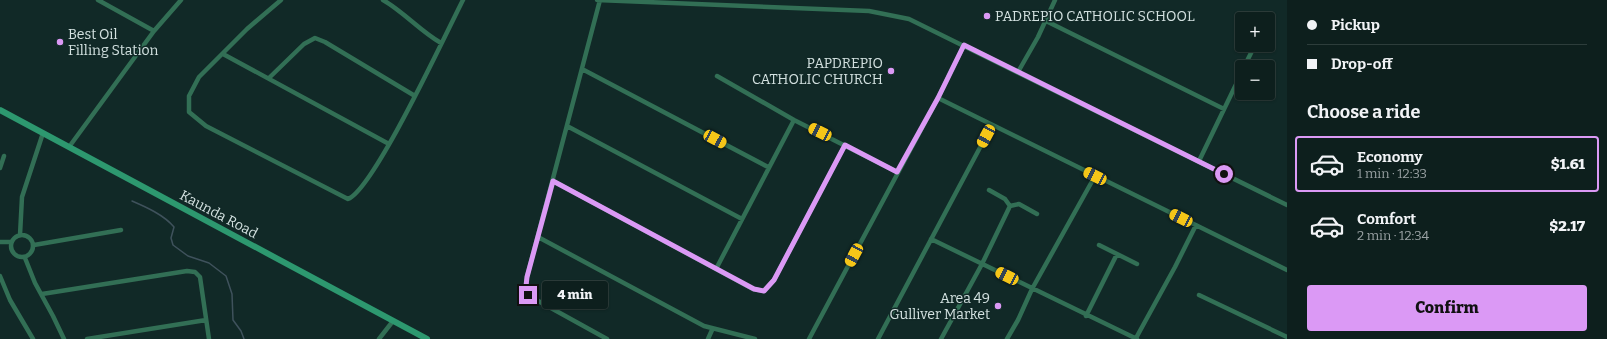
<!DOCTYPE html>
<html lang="en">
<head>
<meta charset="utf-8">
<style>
  :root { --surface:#0d1f1d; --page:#1b2c2a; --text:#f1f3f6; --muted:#9aa2a4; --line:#2d3d3b; --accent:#db99f5 }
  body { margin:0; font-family:Bitter,serif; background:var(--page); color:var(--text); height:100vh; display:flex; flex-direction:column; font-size:15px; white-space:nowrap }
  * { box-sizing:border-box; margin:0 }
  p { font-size:13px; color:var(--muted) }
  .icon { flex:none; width:22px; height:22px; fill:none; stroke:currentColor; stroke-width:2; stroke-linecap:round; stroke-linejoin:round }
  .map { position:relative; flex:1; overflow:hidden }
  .side { display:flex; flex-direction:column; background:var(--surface); width:320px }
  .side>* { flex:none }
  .top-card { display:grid; align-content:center; height:88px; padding:0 20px; background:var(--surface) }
  .controls { position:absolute; left:1235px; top:12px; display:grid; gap:8px }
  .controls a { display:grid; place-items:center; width:40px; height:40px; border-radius:4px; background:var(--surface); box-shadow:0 1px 3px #0004,0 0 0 1px var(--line); font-size:20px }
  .end { position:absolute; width:18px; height:18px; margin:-9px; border:5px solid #db99f5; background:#111; box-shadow:0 0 0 2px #111 }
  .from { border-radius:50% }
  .bubble { position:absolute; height:28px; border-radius:4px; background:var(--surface); box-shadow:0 1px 3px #0004,0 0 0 1px var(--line); font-size:13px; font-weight:800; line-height:28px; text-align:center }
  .car { position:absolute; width:12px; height:24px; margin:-12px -6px; border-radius:5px; box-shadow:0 0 3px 1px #0007; background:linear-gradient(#f5c518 24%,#345 0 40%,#f5c518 0 76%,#345 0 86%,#f5c518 0) }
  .top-card b { display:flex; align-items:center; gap:14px; height:38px; font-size:15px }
  .top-card b+b { border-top:1px solid var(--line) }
  .top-card i { width:10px; height:10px; background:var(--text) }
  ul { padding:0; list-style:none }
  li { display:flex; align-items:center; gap:12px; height:56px; margin:0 8px 6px; padding:0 12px; border:2px solid transparent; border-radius:4px }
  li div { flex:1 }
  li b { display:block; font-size:15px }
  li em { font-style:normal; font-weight:800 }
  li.active { border-color:var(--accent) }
  li>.icon { width:36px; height:36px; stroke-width:1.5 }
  h2 { padding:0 20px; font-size:18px; line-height:48px }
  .cta { display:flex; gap:8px; margin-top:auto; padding:8px 20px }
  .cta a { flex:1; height:46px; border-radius:4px; background:var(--accent); color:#111; font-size:16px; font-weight:800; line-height:46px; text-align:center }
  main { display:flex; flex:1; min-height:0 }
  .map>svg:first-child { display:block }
</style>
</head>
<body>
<main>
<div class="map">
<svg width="1287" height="339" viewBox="0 0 1287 339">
  <rect width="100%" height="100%" fill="#112927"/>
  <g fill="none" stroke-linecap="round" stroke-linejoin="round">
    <path stroke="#3f525c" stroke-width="1.5" d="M132 201C146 207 164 215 174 227L171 238 173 245 188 256 209 263 226 276 232 294 233 320 241 331 244 339"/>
    <path stroke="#326f55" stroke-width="4.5" d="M98 0 154 31
      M281 0 247 29 199 77 189 96V112L206 126 348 199C374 189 446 33 463 0
      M383 0C404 12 420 31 441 43
      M597 0 869 11 909 19 1287 205
      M600 0 527 277C526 285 525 291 531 297L607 339
      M1046 21 1224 109
      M223 54 389 144
      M1244 67 1255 45
      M582 69 768 167
      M1018 72 1038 37 1055 0
      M717 76 794 120 897 172
      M269 78 304 44 315 38 325 42 415 96
      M938 98 1287 270
      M567 126 742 219
      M69 147 154 31 181 0
      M1199 161 1242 72
      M0 168 4 156
      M553 181 753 289 764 291 774 280 845 145
      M1010 206 1019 204 1037 214
      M11 246a11 11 0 1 1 22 0a11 11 0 1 1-22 0Z
      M20 235 22 197 43 133
      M538 237 704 326 755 339
      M931 239 1137 339
      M0 242H12
      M34 245 121 230
      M1099 245 1137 264
      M25 258 35 283 53 316 64 339
      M716 269 794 120
      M0 276 10 300 33 339
      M42 294 187 271 195 272 200 277 209 339
      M1199 295 1287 337
      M1086 316 1117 254
      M1136 338 1175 267 1196 225
      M87 339 206 320
      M379 339 393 321
      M708 339 712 330
      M809 339 938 98 964 45
      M878 339 992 125
      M941 339 982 264 1010 206 1005 199 989 190
      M1007 339 1018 320 1032 289 1095 176"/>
    <path stroke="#2d986f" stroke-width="6" d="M0 110 427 339"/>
  </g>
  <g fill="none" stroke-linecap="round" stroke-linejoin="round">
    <path stroke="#db99f5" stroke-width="5" d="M528 295 526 286 527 277 553 181 754 289 764 291 774 280 845 145 897 172 938 98 964 45 1224 174"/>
  </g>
  <g fill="#db99f5" stroke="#112927" stroke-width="1.5">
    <circle cx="987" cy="16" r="4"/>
    <circle cx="60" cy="42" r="4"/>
    <circle cx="891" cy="71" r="4"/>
    <circle cx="998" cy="306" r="4"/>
  </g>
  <g text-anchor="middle" stroke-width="3" stroke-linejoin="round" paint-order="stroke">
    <g font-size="14" fill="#d3e1e0" stroke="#112927" text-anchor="start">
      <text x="995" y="21">PADREPIO CATHOLIC SCHOOL</text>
      <text x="68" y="39">Best Oil<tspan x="68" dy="16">Filling Station</tspan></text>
      <text x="883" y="68" text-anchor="end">PAPDREPIO<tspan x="883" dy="16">CATHOLIC CHURCH</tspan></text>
      <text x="990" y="303" text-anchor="end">Area 49<tspan x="990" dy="16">Gulliver Market</tspan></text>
    </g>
    <g font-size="14" fill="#d3e1e0" stroke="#112927">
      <text transform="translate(219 214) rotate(28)" y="5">Kaunda Road</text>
    </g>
  </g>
</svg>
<div class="controls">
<a>+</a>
<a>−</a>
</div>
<i class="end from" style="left:1224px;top:174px"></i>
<i class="end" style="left:528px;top:295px"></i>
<div class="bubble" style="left:542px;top:281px;width:66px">4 min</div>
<i class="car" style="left:820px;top:132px;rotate:296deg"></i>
<i class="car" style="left:986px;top:136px;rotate:208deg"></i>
<i class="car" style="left:715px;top:139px;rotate:118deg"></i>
<i class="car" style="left:1095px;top:176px;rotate:296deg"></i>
<i class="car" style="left:1181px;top:218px;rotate:296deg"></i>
<i class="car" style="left:854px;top:255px;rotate:208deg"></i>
<i class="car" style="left:1007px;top:276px;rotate:297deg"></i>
</div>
<section class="side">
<div class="top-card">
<b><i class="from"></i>Pickup</b>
<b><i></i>Drop-off</b>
</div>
<h2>Choose a ride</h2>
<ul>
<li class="active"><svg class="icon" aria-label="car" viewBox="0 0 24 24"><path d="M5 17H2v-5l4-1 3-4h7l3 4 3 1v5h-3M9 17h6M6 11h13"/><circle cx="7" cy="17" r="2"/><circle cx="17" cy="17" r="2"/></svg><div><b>Economy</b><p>1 min · 12:33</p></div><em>$1.61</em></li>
<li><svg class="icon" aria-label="car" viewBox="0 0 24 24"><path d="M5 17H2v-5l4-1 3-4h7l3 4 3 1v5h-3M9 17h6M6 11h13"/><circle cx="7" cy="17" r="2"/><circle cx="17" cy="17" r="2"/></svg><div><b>Comfort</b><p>2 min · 12:34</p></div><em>$2.17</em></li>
</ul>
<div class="cta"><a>Confirm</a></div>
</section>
</main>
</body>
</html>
